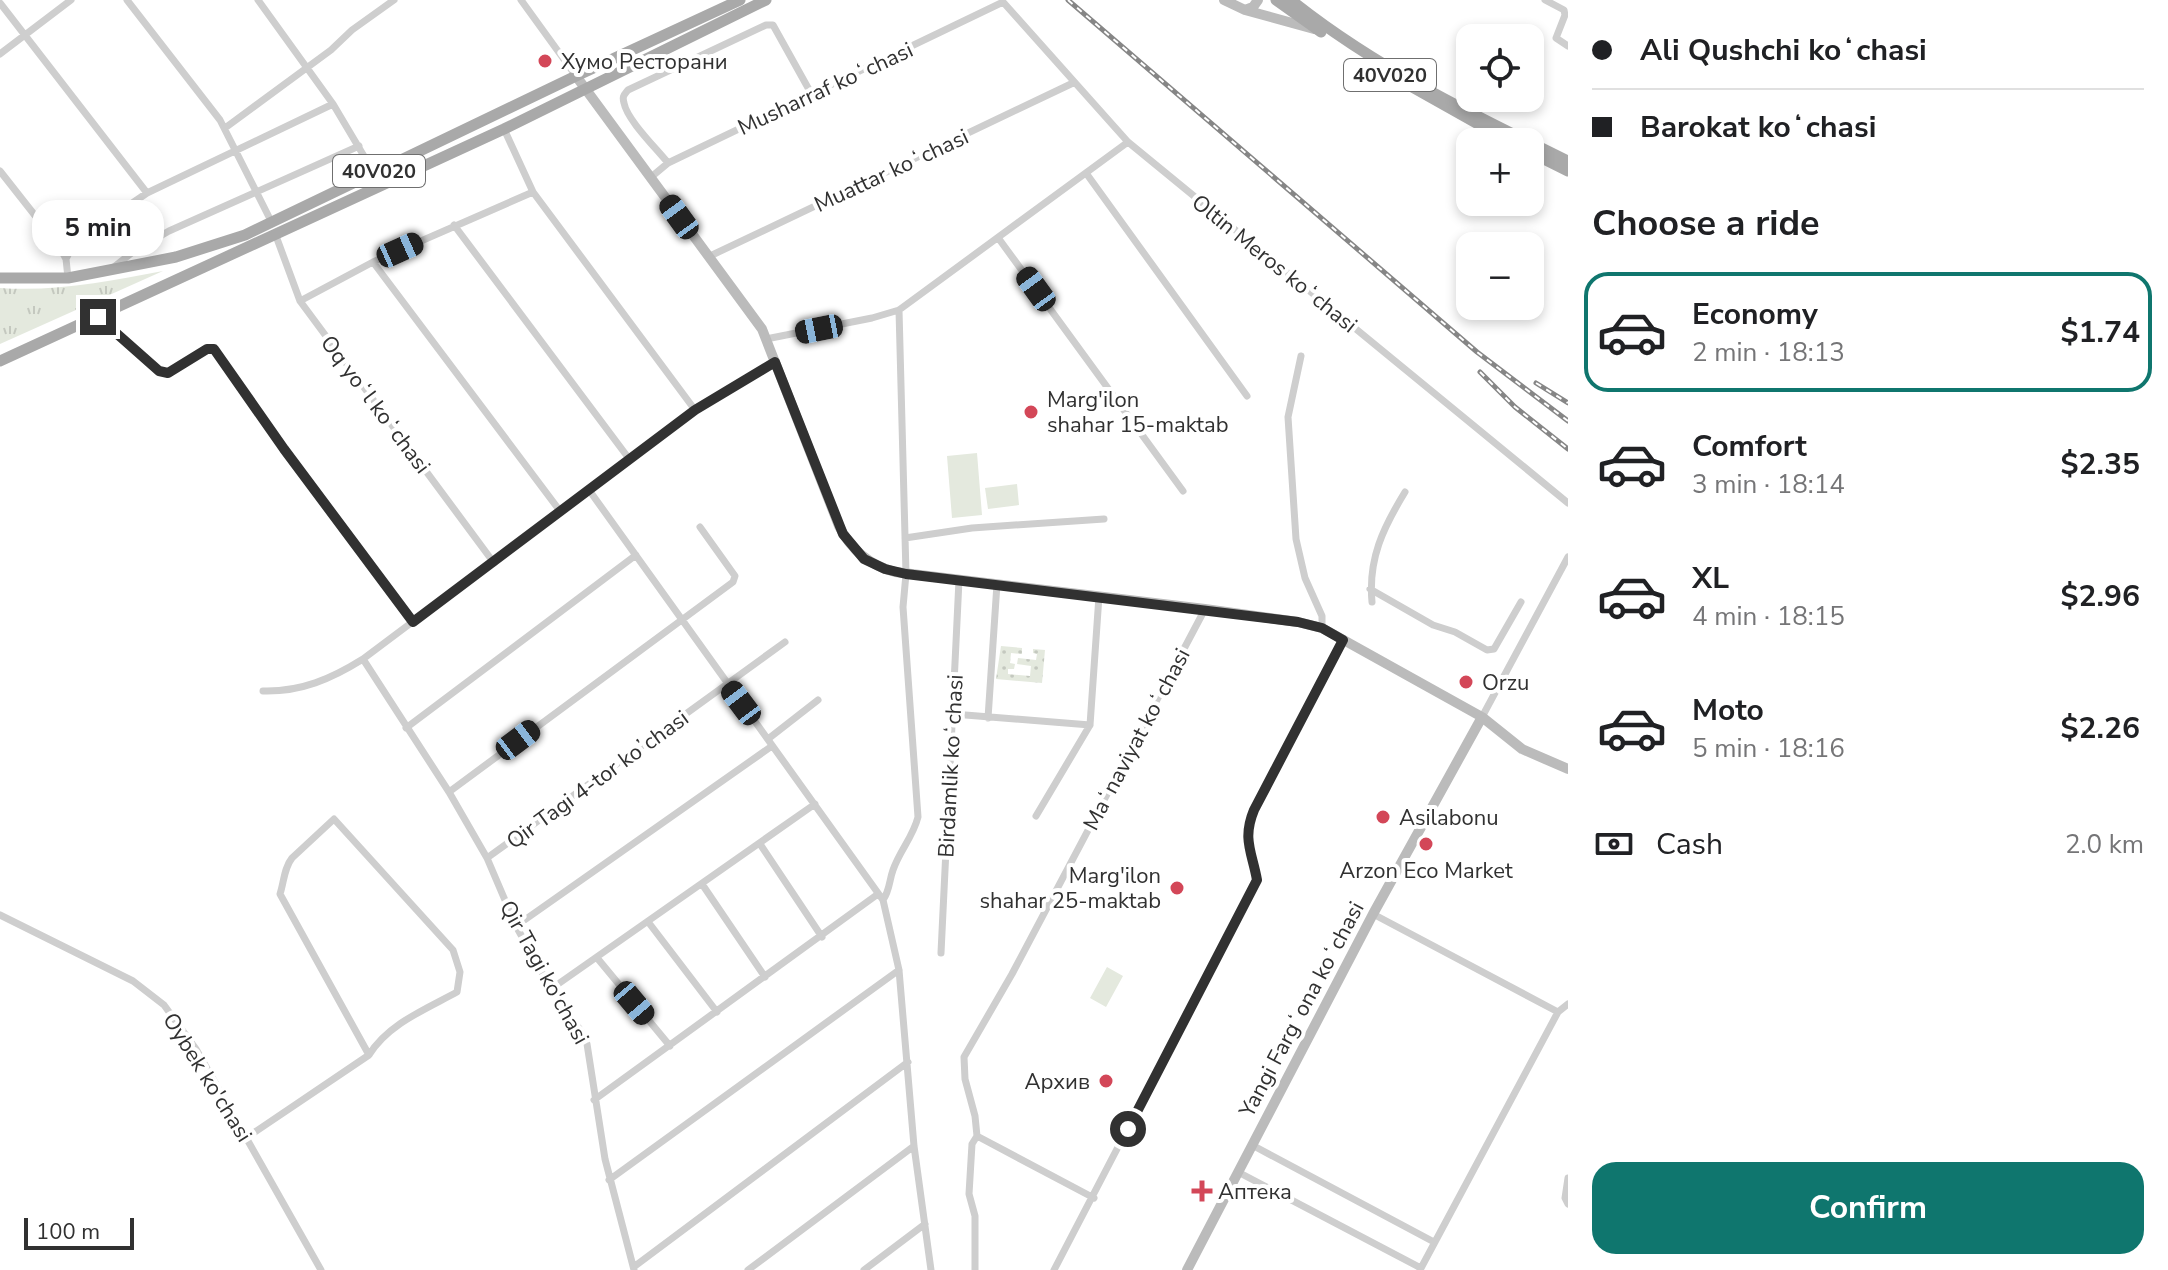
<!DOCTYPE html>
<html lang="en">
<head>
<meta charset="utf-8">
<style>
  :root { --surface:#fff; --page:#f6f6f6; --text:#202124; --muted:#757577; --line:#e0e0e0; --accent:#0f766e }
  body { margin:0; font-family:"Nunito Sans",sans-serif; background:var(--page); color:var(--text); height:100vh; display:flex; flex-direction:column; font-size:30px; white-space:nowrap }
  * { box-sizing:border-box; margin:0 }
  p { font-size:26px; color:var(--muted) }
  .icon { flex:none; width:44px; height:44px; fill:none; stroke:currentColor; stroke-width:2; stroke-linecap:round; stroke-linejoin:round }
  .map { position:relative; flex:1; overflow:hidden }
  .details { display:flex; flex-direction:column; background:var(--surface); width:600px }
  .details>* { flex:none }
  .banner { display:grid; align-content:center; height:176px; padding:0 24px; background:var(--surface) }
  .controls { position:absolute; left:1456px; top:24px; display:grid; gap:16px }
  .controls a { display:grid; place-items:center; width:88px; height:88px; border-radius:16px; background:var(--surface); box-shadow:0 4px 12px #0003; font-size:40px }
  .scale { position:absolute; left:24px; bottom:20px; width:110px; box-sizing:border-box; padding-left:8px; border:4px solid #313131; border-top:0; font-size:22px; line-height:28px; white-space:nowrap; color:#313131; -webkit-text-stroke:6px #fff; paint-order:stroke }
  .end { position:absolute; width:36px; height:36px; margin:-18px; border:10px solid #313131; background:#fff; box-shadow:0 0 0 4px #fff }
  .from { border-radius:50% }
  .bubble { position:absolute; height:56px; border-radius:24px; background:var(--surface); box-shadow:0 4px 12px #0003; font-size:26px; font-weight:700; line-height:56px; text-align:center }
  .car { position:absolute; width:24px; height:48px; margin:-24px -12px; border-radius:10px; box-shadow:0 0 6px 2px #0007; background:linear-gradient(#222 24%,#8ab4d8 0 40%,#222 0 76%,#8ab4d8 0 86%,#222 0) }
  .banner b { display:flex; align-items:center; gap:28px; height:76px; font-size:30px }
  .banner b+b { border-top:2px solid var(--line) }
  .banner i { width:20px; height:20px; background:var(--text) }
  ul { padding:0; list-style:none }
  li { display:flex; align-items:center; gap:24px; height:120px; margin:0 16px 12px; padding:0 8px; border:4px solid transparent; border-radius:24px }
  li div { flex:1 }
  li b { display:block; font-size:30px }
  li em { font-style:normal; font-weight:700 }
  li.on { border-color:var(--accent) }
  li>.icon { width:72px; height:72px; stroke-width:1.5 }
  h2 { padding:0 24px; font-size:36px; line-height:96px }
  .pay { display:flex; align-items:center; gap:20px; height:88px; padding:0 24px; font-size:30px }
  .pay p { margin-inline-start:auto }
  .button { display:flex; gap:16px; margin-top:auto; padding:16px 24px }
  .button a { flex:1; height:92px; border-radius:24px; background:var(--accent); color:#fff; font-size:32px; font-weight:700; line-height:92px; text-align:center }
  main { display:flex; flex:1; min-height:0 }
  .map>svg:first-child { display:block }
</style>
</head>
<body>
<main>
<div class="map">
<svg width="1568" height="1270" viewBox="0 0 1568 1270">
  <defs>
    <pattern id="grass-tufts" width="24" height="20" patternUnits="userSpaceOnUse" patternTransform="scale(2)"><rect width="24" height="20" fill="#e4e9de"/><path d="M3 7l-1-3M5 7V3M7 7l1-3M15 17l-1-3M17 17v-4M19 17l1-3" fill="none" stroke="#c4c8bf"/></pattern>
    <pattern id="garden-dots" width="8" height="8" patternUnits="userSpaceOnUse" patternTransform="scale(2)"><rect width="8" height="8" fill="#e4e9de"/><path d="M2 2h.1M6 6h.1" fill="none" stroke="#c4c8bf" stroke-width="1.8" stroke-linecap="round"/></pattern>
  </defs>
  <rect width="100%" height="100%" fill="#fff"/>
  <path fill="url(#grass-tufts)" d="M163 271 0 344V288C55 292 109 281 163 271Z"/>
  <path fill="#e4e9de" d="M977 453 982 515 952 518 947 456Z
    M1017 484 1019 505 988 509 985 488Z
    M1107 967 1123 976 1106 1007 1090 998Z"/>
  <path fill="url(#garden-dots)" d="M1001 646 1022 648V654L1011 653 1010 663 1015 664 1014 669H1008V674L1030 676 1031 666 1017 664 1018 658 1036 660 1037 654 1033 653V649L1045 650 1042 683 996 679Z"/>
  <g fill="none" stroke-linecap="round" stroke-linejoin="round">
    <path stroke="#cecece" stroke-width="7" d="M127 0 220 120 272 223
      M258 0 333 104 374 173
      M521 0 576 76
      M1545 0 1564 10 1565 15 1556 38 1568 46
      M0 3 147 193
      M0 54 71 0
      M225 128 331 50 352 30 394 0
      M504 129 533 192 695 410
      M668 163C657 149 627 120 624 103 622 96 624 95 628 90L766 25H773L812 95
      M0 171 59 246 66 259 68 278
      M1086 173 1247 396
      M650 178 668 163 1003 2 1128 142 1568 503
      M454 225 630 460
      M276 236 300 301 494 563
      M999 239 1183 491
      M708 257 1073 83
      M66 259 74 243 147 193 333 104
      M373 262 560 511
      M114 267 134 251 169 231 359 146
      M300 301 373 262 533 192
      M98 317 159 371 168 373 207 349H214L284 449 413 622
      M766 339 872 318 899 310 1128 142
      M1301 356 1288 417 1296 539 1305 578 1322 616V628
      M589 490 883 900 899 970 914 1146 931 1270
      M905 538 972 528 1104 519
      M1370 589 1433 625 1455 632 1487 650 1494 649 1521 602
      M1372 602C1368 559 1383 528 1405 492
      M363 659 449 792 487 858 516 926 551 989 581 1031 587 1044 605 1159 634 1270
      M263 691C301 692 331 679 363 659L695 410 775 362
      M953 714 1090 725 1099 596
      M1482 717 1568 557
      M988 718 997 584
      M406 728 636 555
      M768 739 818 700
      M449 792 733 582 735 576 700 527
      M1036 816 1090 725
      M760 844 822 937
      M487 858 785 642
      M702 884 765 977
      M883 900C890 890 889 881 893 870 900 850 913 837 918 817L903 607 906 574 899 310
      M1373 914 1558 1012
      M0 915 133 981 164 1005 196 1049 321 1270
      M649 923 717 1012
      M516 926 772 746
      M941 953 959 580
      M598 959 670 1046
      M551 989 815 804
      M594 1100 878 894
      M977 1136 1094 1198
      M246 1138 369 1055C388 1024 426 1009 457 992L460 972 453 950 334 819 292 858C284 868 284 882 280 894L369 1055
      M1252 1145 1434 1242
      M1238 1172 1421 1268
      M1568 1178 1565 1198 1568 1204
      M609 1180 899 970
      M635 1266 908 1062
      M748 1270 914 1146
      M864 1270 925 1224
      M975 1270V1216L969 1194 972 1144 977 1136 975 1116 965 1079 964 1057 1012 974 1205 609
      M1054 1270 1257 880C1253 858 1243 840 1251 817L1343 640
      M1420 1270 1558 1012 1568 1004"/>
    <path stroke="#bbb" stroke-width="10" d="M1224 0 1245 10 1314 29
      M1245 10 1253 7 1258 0
      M576 76 762 329 839 526C851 550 869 565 895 572L1205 609 1298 622 1322 628 1482 717 1522 749 1568 769
      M1187 1270 1373 914 1482 717"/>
    <path stroke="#a9a9a9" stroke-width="11" d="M1276 0 1321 32
      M1291 0C1373 66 1473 115 1568 161
      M1373 65 1510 142
      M1530 152 1568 171
      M0 278H68L176 257 245 235 576 76 740 0
      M0 361 504 129 766 0"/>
    <g stroke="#868686" stroke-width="5">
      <path id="rail" d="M1068 0 1477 352 1568 421
        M1480 372 1515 407 1568 449
        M1536 383 1568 403"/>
    </g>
    <use href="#rail" stroke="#fff" stroke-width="2" stroke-dasharray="6" stroke-linecap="butt"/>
  </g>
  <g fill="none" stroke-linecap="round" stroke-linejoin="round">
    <path stroke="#313131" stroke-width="10" d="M98 317 159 371 168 373 207 349H214L284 449 413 622 695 410 775 362 843 534 864 559 885 569 906 574 1298 622 1322 628 1343 640 1254 810C1242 839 1252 852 1257 880L1128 1129"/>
  </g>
  <g fill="#d34758" stroke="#fff" stroke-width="3">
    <circle cx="545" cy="61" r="8"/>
    <circle cx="1031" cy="412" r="8"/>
    <circle cx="1466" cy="682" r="8"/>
    <circle cx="1383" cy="817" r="8"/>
    <circle cx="1426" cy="844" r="8"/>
    <circle cx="1177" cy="888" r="8"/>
    <circle cx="1106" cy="1081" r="8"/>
    <path d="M1198 1179h8v8h8v8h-8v8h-8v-8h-8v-8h8z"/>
  </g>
  <g text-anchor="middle" stroke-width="8" stroke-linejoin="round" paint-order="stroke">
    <g fill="#fff" stroke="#6f6f6f" stroke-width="2">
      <rect x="1344" y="59" width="92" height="32" rx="6"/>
      <rect x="333" y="155" width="92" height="32" rx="6"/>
    </g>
    <g font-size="20" font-weight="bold" fill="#313131">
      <text x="1390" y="82">40V020</text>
      <text x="379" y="178">40V020</text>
    </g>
    <g font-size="22" fill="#313131" stroke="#fff" text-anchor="start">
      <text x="561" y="69">Хумо Ресторани</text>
      <text x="1047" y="407">Marg'ilon<tspan x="1047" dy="25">shahar 15-maktab</tspan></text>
      <text x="1482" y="690">Orzu</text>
      <text x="1399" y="825">Asilabonu</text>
      <text x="1426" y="878" text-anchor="middle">Arzon Eco Market</text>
      <text x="1161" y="883" text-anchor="end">Marg'ilon<tspan x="1161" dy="25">shahar 25-maktab</tspan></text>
      <text x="1090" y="1089" text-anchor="end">Архив</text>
      <text x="1218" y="1199">Аптека</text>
    </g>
    <g font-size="22" fill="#313131" stroke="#fff">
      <text transform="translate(825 88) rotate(-25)" y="8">Musharraf koʻchasi</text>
      <text transform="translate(891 170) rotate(-25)" y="8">Muattar koʻchasi</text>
      <text transform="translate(1275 263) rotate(39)" y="8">Oltin Meros koʻchasi</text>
      <text transform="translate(376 404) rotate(53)" y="8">Oq yoʻl koʻchasi</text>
      <text transform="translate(1136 739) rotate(-62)" y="8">Maʻnaviyat koʻchasi</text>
      <text transform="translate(950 766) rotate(-87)" y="8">Birdamlik koʻchasi</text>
      <text transform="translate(597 779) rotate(-36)" y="8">Qir Tagi 4-tor koʼchasi</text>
      <text transform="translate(545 972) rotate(61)" y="8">Qir Tagi ko'chasi</text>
      <text transform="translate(1301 1009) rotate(-62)" y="8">Yangi Fargʻona koʻchasi</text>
      <text transform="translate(208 1077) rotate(58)" y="8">Oybek ko'chasi</text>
    </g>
  </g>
</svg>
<div class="controls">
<a><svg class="icon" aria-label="locate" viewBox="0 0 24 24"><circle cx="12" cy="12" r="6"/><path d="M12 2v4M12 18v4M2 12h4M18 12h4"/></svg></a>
<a>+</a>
<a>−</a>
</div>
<div class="scale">100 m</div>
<i class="end from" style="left:1128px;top:1129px"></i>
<i class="end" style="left:98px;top:317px"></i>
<div class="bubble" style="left:32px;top:200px;width:132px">5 min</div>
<i class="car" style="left:679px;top:217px;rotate:324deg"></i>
<i class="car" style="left:400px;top:250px;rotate:66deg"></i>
<i class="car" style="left:1036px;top:289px;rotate:324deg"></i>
<i class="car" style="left:819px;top:329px;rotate:259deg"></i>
<i class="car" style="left:741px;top:703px;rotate:323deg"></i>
<i class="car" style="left:518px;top:740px;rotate:53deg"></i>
<i class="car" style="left:634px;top:1003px;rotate:140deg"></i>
</div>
<section class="details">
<div class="banner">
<b><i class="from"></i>Ali Qushchi koʻchasi</b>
<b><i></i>Barokat koʻchasi</b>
</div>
<h2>Choose a ride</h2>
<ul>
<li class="on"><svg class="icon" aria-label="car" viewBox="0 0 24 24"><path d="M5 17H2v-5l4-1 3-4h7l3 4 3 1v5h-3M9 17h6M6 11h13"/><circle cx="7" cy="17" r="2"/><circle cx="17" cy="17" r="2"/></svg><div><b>Economy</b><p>2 min · 18:13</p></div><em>$1.74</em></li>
<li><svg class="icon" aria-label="car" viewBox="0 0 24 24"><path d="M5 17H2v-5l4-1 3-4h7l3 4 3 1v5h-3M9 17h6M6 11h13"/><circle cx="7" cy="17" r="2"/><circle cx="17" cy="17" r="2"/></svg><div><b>Comfort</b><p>3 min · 18:14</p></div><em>$2.35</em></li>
<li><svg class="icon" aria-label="car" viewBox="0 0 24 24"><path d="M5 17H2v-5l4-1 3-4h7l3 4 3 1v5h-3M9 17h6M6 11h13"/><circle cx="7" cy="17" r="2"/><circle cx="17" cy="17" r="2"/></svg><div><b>XL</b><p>4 min · 18:15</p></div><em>$2.96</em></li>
<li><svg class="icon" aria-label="car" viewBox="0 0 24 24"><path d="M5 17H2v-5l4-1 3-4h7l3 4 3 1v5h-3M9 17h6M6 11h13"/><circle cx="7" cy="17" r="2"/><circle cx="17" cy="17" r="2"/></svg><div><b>Moto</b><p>5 min · 18:16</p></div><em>$2.26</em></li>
</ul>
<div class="pay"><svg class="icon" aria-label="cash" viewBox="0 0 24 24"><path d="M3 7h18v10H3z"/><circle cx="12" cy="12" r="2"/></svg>Cash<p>2.0 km</p></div>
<div class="button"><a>Confirm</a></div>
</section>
</main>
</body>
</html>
